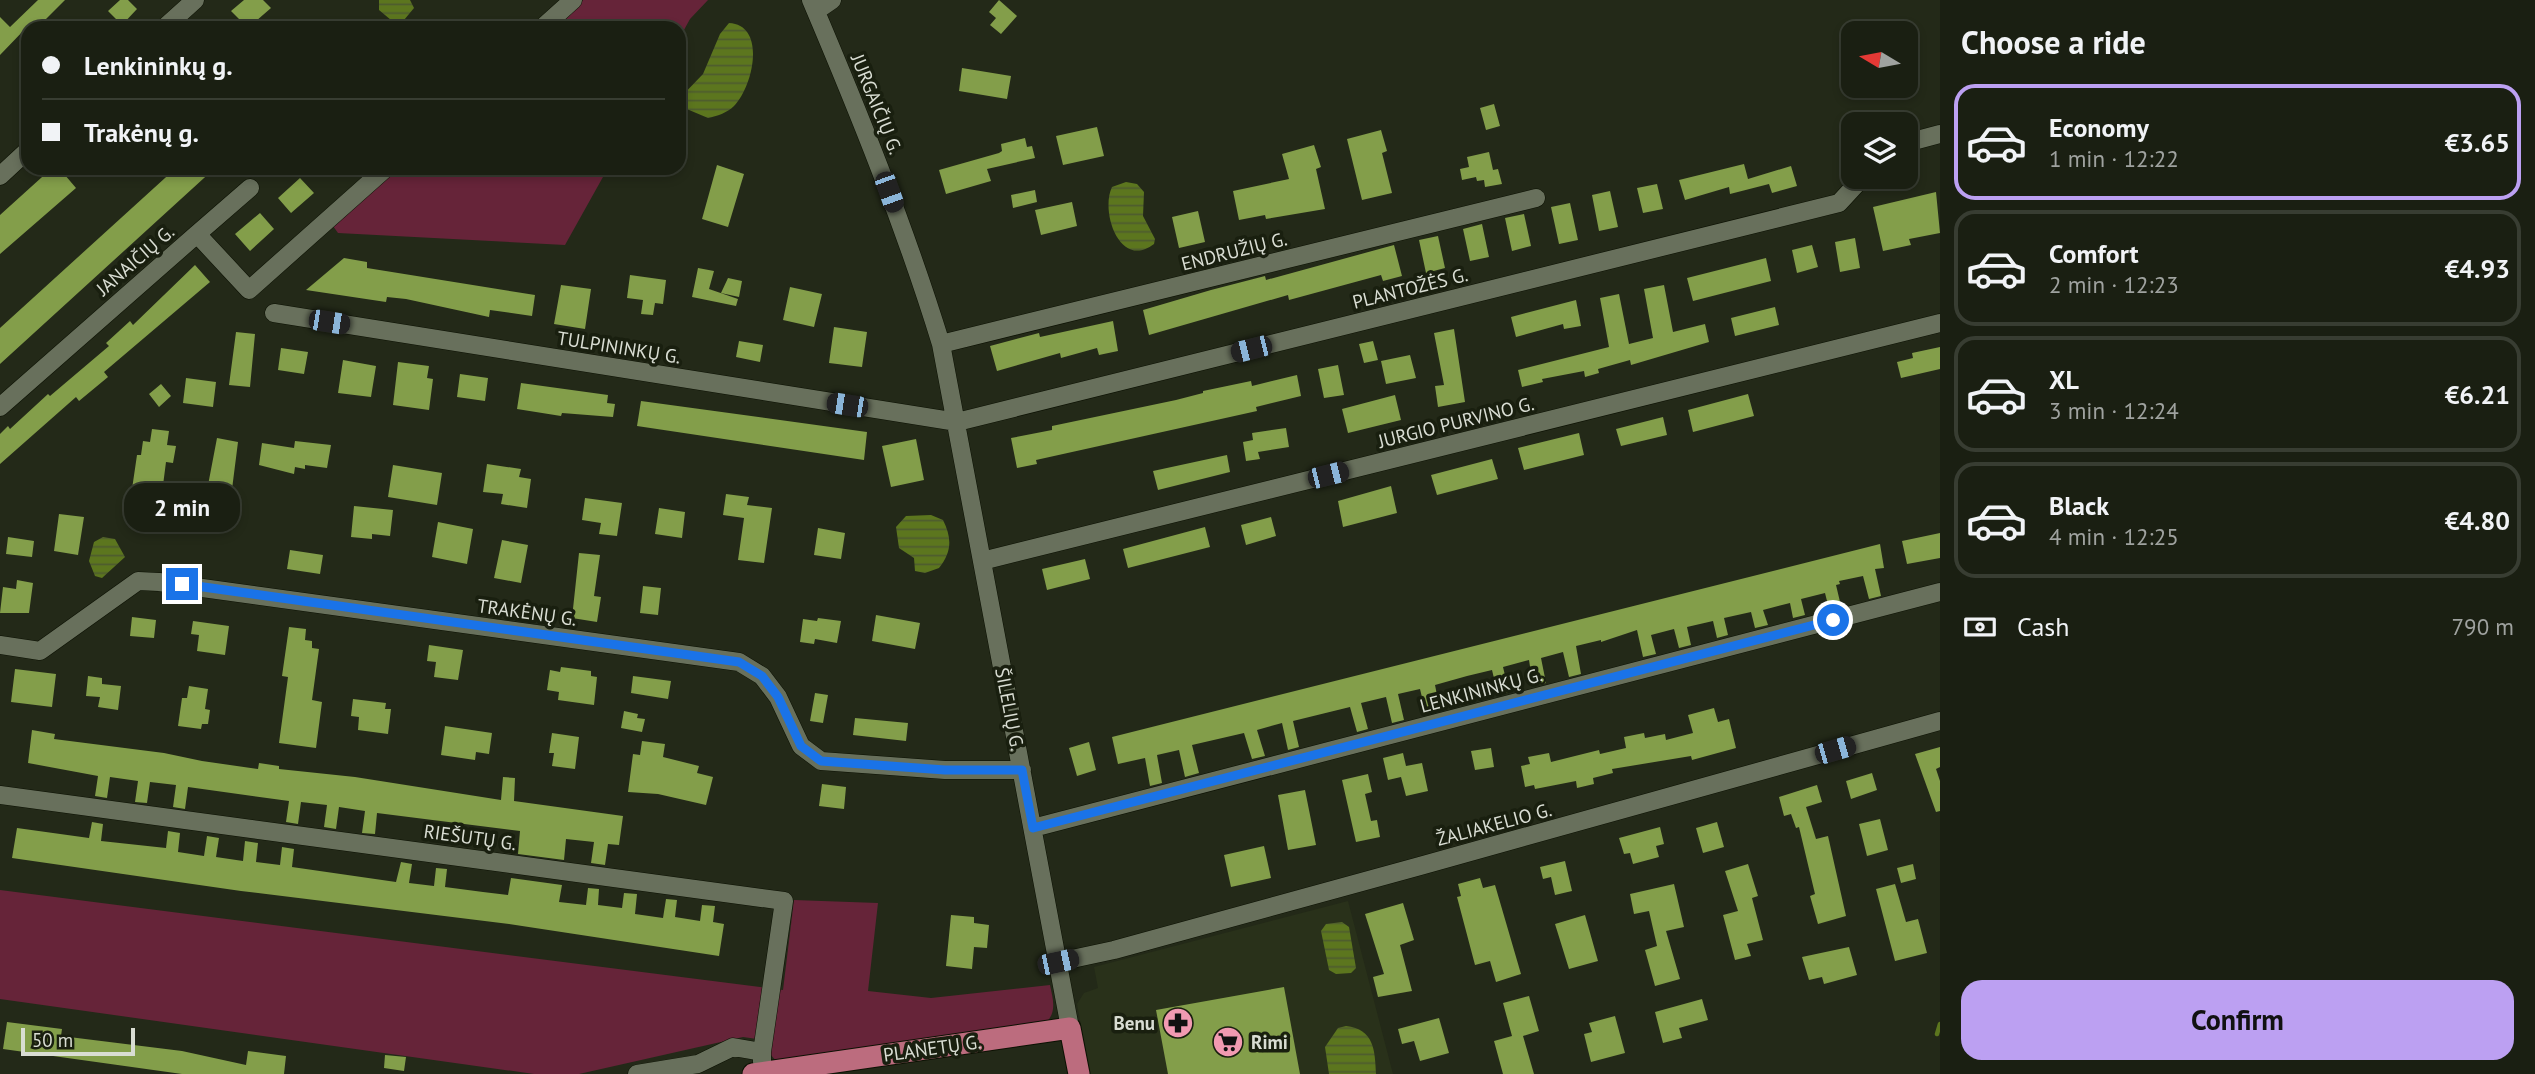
<!DOCTYPE html>
<html lang="en">
<head>
<meta charset="utf-8">
<style>
  :root { --surface:#1a1f12; --page:#272c20; --text:#f1f3f6; --muted:#9fa29f; --line:#383d32; --accent:#bca0f2 }
  body { margin:0; font-family:"PT Sans",sans-serif; background:var(--page); color:var(--text); height:100vh; display:flex; flex-direction:column; font-size:26px; white-space:nowrap }
  * { box-sizing:border-box; margin:0 }
  p { font-size:23px; color:var(--muted) }
  .icon { flex:none; width:38px; height:38px; fill:none; stroke:currentColor; stroke-width:2; stroke-linecap:round; stroke-linejoin:round }
  .map { position:relative; flex:1; overflow:hidden }
  .side { display:flex; flex-direction:column; background:var(--surface); width:595px }
  .side>* { flex:none }
  .banner { position:absolute; left:21px; top:21px; width:665px; height:154px; border-radius:21px; box-shadow:0 4px 10px #0003,0 0 0 2px var(--line); display:grid; align-content:center; height:154px; padding:0 21px; background:var(--surface) }
  .needle { width:46px; rotate:280deg }
  .buttons { position:absolute; left:1841px; top:21px; display:grid; gap:14px }
  .buttons a { display:grid; place-items:center; width:77px; height:77px; border-radius:14px; background:var(--surface); box-shadow:0 4px 10px #0003,0 0 0 2px var(--line); font-size:35px }
  .scale { position:absolute; left:21px; bottom:18px; width:114px; box-sizing:border-box; padding-left:7px; border:4px solid #d9ddd3; border-top:0; font-size:19px; line-height:24px; white-space:nowrap; color:#d9ddd3; -webkit-text-stroke:5px #191f0f; paint-order:stroke }
  .end { position:absolute; width:32px; height:32px; margin:-16px; border:9px solid #1a73e8; background:#fff; box-shadow:0 0 0 4px #fff }
  .from { border-radius:50% }
  .bubble { position:absolute; height:49px; border-radius:21px; background:var(--surface); box-shadow:0 4px 10px #0003,0 0 0 2px var(--line); font-size:23px; font-weight:700; line-height:49px; text-align:center }
  .car { position:absolute; width:21px; height:42px; margin:-21px -10px; border-radius:9px; box-shadow:0 0 5px 2px #0007; background:linear-gradient(#222 24%,#8ab4d8 0 40%,#222 0 76%,#8ab4d8 0 86%,#222 0) }
  .banner b { display:flex; align-items:center; gap:24px; height:66px; font-size:26px }
  .banner b+b { border-top:2px solid var(--line) }
  .banner i { width:18px; height:18px; background:var(--text) }
  ul { padding:0; list-style:none }
  li { display:flex; align-items:center; gap:21px; height:116px; margin:0 14px 10px; padding:0 7px; border:4px solid var(--line); border-radius:21px }
  li div { flex:1 }
  li b { display:block; font-size:26px }
  li em { font-style:normal; font-weight:700 }
  li.current { border-color:var(--accent) }
  li>.icon { width:63px; height:63px; stroke-width:1.5 }
  h2 { padding:0 21px; font-size:32px; line-height:84px }
  .pay { display:flex; align-items:center; gap:18px; height:77px; padding:0 21px; font-size:26px }
  .pay p { margin-inline-start:auto }
  .primary-button { display:flex; gap:14px; margin-top:auto; padding:14px 21px }
  .primary-button a { flex:1; height:80px; border-radius:21px; background:var(--accent); color:#111; font-size:28px; font-weight:700; line-height:80px; text-align:center }
  main { display:flex; flex:1; min-height:0 }
  .map>svg:first-child { display:block }
</style>
</head>
<body>
<main>
<div class="map">
<svg width="1940" height="1074" viewBox="0 0 1940 1074">
  <defs>
    <pattern id="water-rules" width="6" height="5" patternUnits="userSpaceOnUse" patternTransform="scale(1.75)"><rect width="6" height="5" fill="#5c761e"/><path d="M0 2.5h6" fill="none" stroke="#4e5c2e"/></pattern>
  </defs>
  <rect width="100%" height="100%" fill="#232918"/>
  <path fill="#29311a" d="M1348 901 1393 1074H1090L1077 1004 1084 993 1098 988 1094 967Z"/>
  <path fill="#662439" d="M583 0H708L690 19 679 39V28H552Z
    M397 168H608L565 245 338 233 333 226Z
    M0 890 783 990 794 900 878 903 868 991 931 998 1050 985C1053 1000 1057 1011 1046 1023L777 1062 757 1039 743 1037 579 1074H534L0 999Z"/>
  <path fill="url(#water-rules)" d="M379 0H410L414 8 404 20H391L379 10Z
    M729 23C767 25 753 87 734 106 727 113 717 116 708 118L682 107 679 99 703 74 720 34Z
    M1126 182 1137 184 1144 192 1143 216 1155 239 1154 244C1120 270 1100 212 1112 187Z
    M931 515 943 520C952 538 952 552 939 568L925 573 915 571 914 558 899 548 896 527 906 516Z
    M103 537 115 539 125 557 102 578 95 576 89 561 94 542Z
    M1342 922 1349 927 1356 968 1351 973 1336 974 1329 970 1321 931 1326 924Z
    M1346 1026C1374 1029 1375 1050 1376 1074H1329L1325 1047 1338 1028Z"/>
  <g fill="none" stroke-linecap="round" stroke-linejoin="round">
    <path stroke="#5c761e" stroke-width="4.5" d="M1937 1034 1940 1024"/>
  </g>
  <path fill="#839e4a" d="M38 0H65L37 28H26L0 55V17L10 27Z
    M120 0H128L137 9 122 25 108 11Z
    M244 0H263L271 8 248 28 231 11Z
    M999 0 1017 16 1001 34 990 25 996 18 989 12Z
    M962 68 1011 76 1007 99 959 91Z
    M1494 104 1500 126 1486 130 1480 108Z
    M1097 127 1104 156 1063 165 1056 136Z
    M1381 130 1387 151 1382 153 1392 193 1362 200 1347 139Z
    M1025 138 1027 147 1032 146 1035 158 987 169 991 181 946 194 939 170 999 153 1002 151 1001 144Z
    M1314 145 1321 167 1316 169 1325 209 1266 219 1265 215 1239 220 1233 191 1289 179 1282 154Z
    M1489 152 1493 170 1498 169 1502 184 1485 187 1484 180 1477 181 1476 177 1462 180 1460 169 1469 167 1467 157Z
    M1744 164 1748 179 1791 166 1797 186 1772 193 1769 184 1730 194 1729 187 1685 200 1679 180Z
    M717 165 744 174 728 227 702 219Z
    M52 168H59L76 188 0 254V215Z
    M176 168H215L0 364V328Z
    M300 178 314 193 291 213 278 198Z
    M1657 184 1663 209 1643 213 1637 188Z
    M1035 190 1037 202 1013 208 1011 195Z
    M1610 191 1618 227 1599 231 1592 195Z
    M1936 192 1940 233 1909 239 1911 245 1883 251 1873 207Z
    M1072 202 1077 226 1041 235 1035 210Z
    M1570 203 1578 240 1559 244 1551 207Z
    M1198 211 1205 242 1179 248 1172 217Z
    M260 213 274 229 250 251 235 234Z
    M1524 214 1531 246 1512 251 1505 218Z
    M1482 224 1489 257 1470 261 1463 229Z
    M1438 236 1445 268 1426 273 1419 240Z
    M1855 238 1860 268 1840 272 1835 242Z
    M1394 245 1402 276 1383 281 1381 275 1289 300 1288 295 1149 335 1143 310 1211 290 1265 276 1266 280Z
    M1812 245 1818 267 1797 273 1792 250Z
    M344 258 367 262V268L535 295 532 316 490 310 489 317 406 299 387 297 386 302 306 290Z
    M1766 258 1771 281 1693 301 1687 278Z
    M195 265 210 282 104 372 108 377 79 401 76 397 0 464V434L8 426 10 429 48 394 50 396 109 346 106 343 130 321 133 325Z
    M698 268 714 271 709 289 738 299 736 306 692 297Z
    M630 275 666 280 663 304 655 303 653 315 641 314 643 300 627 298Z
    M728 278 742 281 739 297 721 293Z
    M561 285 591 289 585 329 554 324Z
    M1664 285 1673 332 1705 324 1709 342 1631 365 1630 360 1598 369 1599 373 1585 377 1584 371 1542 379 1543 382 1522 387 1518 370 1609 347 1600 298 1619 294 1629 344 1653 338 1644 289Z
    M790 287 822 294 814 327 783 320Z
    M1576 300 1581 326 1564 329 1563 324 1516 337 1511 317Z
    M1775 307 1779 325 1735 336 1731 318Z
    M1113 321 1118 351 1099 355 1097 348 1061 358 1060 353 997 371 990 346 1039 333 1040 337Z
    M834 327 867 332 862 367 829 363Z
    M1454 329 1465 402 1438 407 1435 386 1444 385 1434 333Z
    M236 332 255 334 250 387 229 385Z
    M739 341 763 345 760 362 736 357Z
    M1373 341 1378 360 1364 363 1359 344Z
    M1940 347V369L1901 378 1897 362 1913 358 1912 353Z
    M281 348 308 352 304 374 278 370Z
    M1410 355 1416 378 1386 384 1381 361Z
    M343 360 376 366 371 397 338 393Z
    M398 362 429 366 427 378 433 379 429 410 393 405Z
    M1338 365 1344 395 1324 398 1318 369Z
    M460 374 488 378 485 401 457 397Z
    M1297 375 1301 396 1256 407 1257 411 1036 460 1037 464 1017 468 1011 438 1052 430V426L1176 400 1203 393V391L1251 381 1252 386Z
    M186 378 216 382 213 407 183 403Z
    M521 383 608 395 607 403 615 404 613 417 562 413 561 416 517 409Z
    M161 384 171 396 159 407 149 394Z
    M1748 394 1754 416 1693 432 1688 410Z
    M1395 395 1401 420 1348 433 1342 409Z
    M641 401 867 432 864 460 637 426Z
    M1663 417 1667 435 1621 446 1616 429Z
    M1286 428 1289 447 1258 452 1260 459 1246 461 1243 442 1253 440 1252 433Z
    M152 429 169 431 167 445 176 446 173 463 166 462 162 493 132 489 137 455H141L143 441 150 442Z
    M1579 433 1584 455 1524 470 1518 448Z
    M217 438 238 442 230 505 205 501Z
    M916 439 924 480 891 487 882 446Z
    M295 441 331 445 327 468 305 465V469L295 467 294 474 259 465 262 443 294 448Z
    M1227 455 1230 472 1158 490 1153 471Z
    M1492 459 1498 479 1437 495 1431 475Z
    M487 464 521 469 519 477 531 479 527 508 501 504 503 494 483 492Z
    M393 465 442 473 437 505 388 497Z
    M1391 486 1397 513 1343 527 1338 501Z
    M726 494 749 497 747 505 772 508 764 563 738 560 744 518 723 515Z
    M585 498 622 503 617 536 599 534 601 523 582 520Z
    M354 506 393 510 390 536 372 534V539L351 537Z
    M659 508 685 512 682 538 655 534Z
    M59 514 84 517 78 555 54 551Z
    M1271 517 1276 536 1246 545 1241 525Z
    M438 522 473 529 467 564 432 557Z
    M1205 527 1210 547 1128 568 1123 549Z
    M818 528 845 533 841 559 814 555Z
    M1940 533V558L1907 564 1902 541Z
    M8 537 34 541 32 557 6 554Z
    M502 540 528 545 521 583 494 578Z
    M1880 544 1884 568 1875 569 1881 596 1869 599 1863 576 1839 581 1840 584 1836 585 1841 606 1829 609 1825 593 1801 599 1805 615 1793 618 1790 603 1763 610 1768 625 1755 628 1751 612 1724 618 1728 635 1717 638 1713 621 1687 627 1691 645 1679 648 1674 629 1651 635 1656 654 1643 657 1637 630 1601 642V640L1576 646 1581 674 1569 677 1563 652 1541 658 1546 683 1533 686 1529 660 1503 667 1509 692 1498 695 1492 670 1467 676 1435 685 1440 710 1426 714 1420 689 1398 694 1404 720 1392 723 1386 697 1361 703 1368 729 1357 732 1350 707 1293 721 1299 747 1288 750 1282 723 1257 730 1265 756 1252 759 1244 733 1192 745 1199 773 1185 777 1179 750 1157 755 1162 783 1150 786 1145 758 1118 764 1112 737Z
    M290 550 323 555 320 574 287 569Z
    M579 553 600 555 594 596 601 597 597 622 572 618Z
    M1085 559 1090 579 1047 590 1042 569Z
    M17 580 33 583 29 613H0L3 587 16 589Z
    M643 586 661 588 658 615 640 613Z
    M876 615 920 623 915 649 872 641Z
    M132 617 156 620 154 638 130 636Z
    M818 618 841 621 837 643 815 639 814 644 800 642 803 619 817 621Z
    M193 621 229 626 225 655 197 651 199 635 191 634Z
    M289 627 306 629 305 640 312 641V648L319 649 312 700 322 702 316 748 279 743 288 677 282 676Z
    M429 645 463 650 458 680 434 677 436 662 427 661Z
    M561 667 591 671V676L597 677 594 705 558 700 559 692 547 690 550 670 560 672Z
    M15 669 56 674 52 707 11 702Z
    M88 676 102 678V684L121 686 118 710 98 707 100 697 86 696Z
    M633 676 671 681 668 699 631 693Z
    M189 686 208 689 205 709 210 710 208 724H202L201 729 178 726 182 698H187Z
    M815 693 828 695 823 723 810 721Z
    M353 699 386 703 385 709H391L388 734 358 730 359 717 351 716Z
    M1714 708 1718 722 1729 719 1736 748 1692 760 1691 756 1612 769 1613 773 1593 778 1594 784 1577 788 1576 781 1535 789 1534 785 1525 787 1521 766 1530 764 1528 757 1549 753 1551 762 1599 750 1600 754 1626 748 1624 737 1644 733 1645 738 1665 734 1666 740 1693 733 1688 715Z
    M624 711 638 714 637 718 645 719 642 732 621 728Z
    M855 718 908 723 906 741 853 735Z
    M445 726 492 733 489 754 476 752 475 760 441 755Z
    M32 730 55 734 54 739 164 753 202 761 258 769 259 763 279 766V769L355 777 501 800 503 777 515 778 514 801 623 816 619 845 608 844 605 865 591 863 594 842 566 839 564 860 518 854 520 831 377 813 375 834 362 833 365 811 339 807 336 829 324 827 327 805 301 802 298 824 286 822 289 801 188 787 185 809 173 807 176 785 150 782 147 803 135 802 138 781 110 777 107 798 95 796 98 776 28 763Z
    M552 733 579 737 575 769 552 766 554 753H549Z
    M642 741 665 744 663 757 699 766 697 773 713 777 706 805 658 794 628 792 633 754 640 755Z
    M1089 742 1096 770 1077 776 1069 748Z
    M1940 747V767L1936 769 1940 781V811L1936 812 1915 754Z
    M1491 748 1494 767 1475 770 1471 751Z
    M1403 753 1406 766 1422 763 1428 791 1406 796 1401 777 1388 780 1383 758Z
    M1872 773 1877 790 1851 799 1846 781Z
    M1368 774 1372 792 1365 794 1371 821 1377 820 1380 837 1356 842 1342 780Z
    M822 784 846 787 844 809 819 806Z
    M1817 785 1822 802 1806 807 1816 839 1828 836 1846 916 1818 924 1810 896 1815 894 1799 827 1796 828 1791 814 1784 816 1779 797Z
    M1305 790 1316 845 1288 850 1278 795Z
    M1880 819 1888 850 1867 856 1859 824Z
    M92 822 103 824 101 841 166 848 168 831 180 833 178 852 204 856 207 836 219 838 216 857 243 861 245 841 258 843 256 862 280 865 282 847 294 849 292 867 396 882 401 862 412 864 409 883 434 886 436 868 447 869 445 887 483 892 508 895 511 878 562 885 559 902 586 905 588 888 599 889 598 905 622 908 624 893 637 894 635 914 663 918 666 899 677 900 675 917 700 921 702 905 715 906 713 922 724 924 719 956 509 924 241 891 12 858 17 828 89 838Z
    M1717 822 1724 847 1703 853 1696 828Z
    M1660 827 1664 844 1656 846 1659 857 1633 864 1630 853 1624 854 1619 838Z
    M1264 846 1271 878 1231 887 1224 855Z
    M1565 861 1572 891 1555 895 1551 877 1543 879 1540 867Z
    M1748 864 1758 896 1752 898 1763 940 1747 944 1751 956 1735 960 1723 915 1738 911 1725 871Z
    M1913 864 1916 879 1901 883 1897 868Z
    M1480 878 1483 888 1495 885 1521 974 1496 982 1490 961 1475 965 1457 897 1461 896 1458 884Z
    M1674 884 1684 927 1666 931 1680 979 1655 986 1645 950 1657 946 1649 911 1634 914 1630 894Z
    M1895 884 1906 922 1918 919 1927 953 1895 961 1876 889Z
    M1403 903 1414 940 1400 945 1412 991 1378 997 1373 977 1384 974 1365 914Z
    M951 915 974 917V923L989 925 987 948 974 947 972 969 946 966Z
    M1585 915 1598 961 1569 969 1555 924Z
    M1849 947 1857 975 1824 984 1822 977 1809 980 1802 957Z
    M1284 987 1300 1074H1168L1156 1010Z
    M1529 996 1539 1031 1523 1036 1534 1074H1503L1494 1041 1512 1036 1503 1003Z
    M1702 999 1708 1020 1679 1028 1682 1038 1663 1043 1655 1012Z
    M1615 1016 1625 1053 1591 1062 1584 1034 1592 1032 1589 1023Z
    M1439 1018 1449 1053 1420 1061 1414 1041 1402 1044 1398 1029Z
    M7 1022 62 1029 61 1036 182 1051 246 1065 248 1051 286 1056 284 1074H182L3 1049Z
    M385 1055 406 1057 404 1071 384 1068Z"/>
  <g fill="none" stroke-linecap="round" stroke-linejoin="round">
    <g stroke="#0c1103" stroke-width="19">
      <path id="minor" d="M811 0C859 113 905 227 941 344L1070 1028
        M816 11 832 0
        M164 28 195 0
        M542 28 573 0
        M1906 143 1940 134
        M0 176 28 150
        M197 234 250 188
        M274 313 957 422 1839 203 1863 177
        M941 344 1536 198
        M0 407 197 234 249 290 386 168
        M982 561 1940 323
        M0 645 40 651 138 581 159 582 739 662 762 676 778 697 801 746 821 761 945 770H1022
        M0 795 784 901 762 1052
        M1033 828 1940 592
        M1058 962 1114 950 1420 866 1940 721
        M637 1074 698 1064 733 1047 762 1052V1062"/>
    </g>
    <g stroke="#0c1103" stroke-width="23">
      <path id="major" d="M753 1074 1070 1028 1079 1074"/>
    </g>
    <use href="#minor" stroke="#68705c" stroke-width="18"/>
    <use href="#major" stroke="#bc6c7e" stroke-width="21"/>
  </g>
  <g fill="none" stroke-linecap="round" stroke-linejoin="round">
    <path stroke="#1a73e8" stroke-width="9" d="M182 584 739 662 762 676 778 697 801 746 821 761 945 770H1022L1033 828 1833 620"/>
  </g>
  <defs>
    <g id="pharmacy-disc" transform="scale(1.575)"><circle r="9.5" fill="#f19ab1" stroke="#191f0f"/><path d="M-2-6h4v4h4v4h-4v4h-4v-4h-4v-4h4Z" fill="#111"/></g>
    <g id="supermarket-disc" transform="scale(1.575)"><circle r="9.5" fill="#f19ab1" stroke="#191f0f"/><path d="M-6-5.5h2.5l.6 2H6L4.5 2H-2.5L-4.4-4H-6ZM-1.5 3.2a1.3 1.3 0 1 0 .1 0ZM3 3.2a1.3 1.3 0 1 0 .1 0Z" fill="#111"/></g>
  </defs>
  <g fill-rule="evenodd">
    <use href="#pharmacy-disc" x="1178" y="1023"/>
    <use href="#supermarket-disc" x="1228" y="1042"/>
  </g>
  <g text-anchor="middle" stroke-width="7" stroke-linejoin="round" paint-order="stroke">
    <g font-size="19" fill="#d9ddd3" stroke="#191f0f">
      <text transform="translate(877 104) rotate(68)" y="7">JURGAIČIŲ G.</text>
      <text transform="translate(1234 251) rotate(-14)" y="7">ENDRUŽIŲ G.</text>
      <text transform="translate(135 260) rotate(-41)" y="7">JANAIČIŲ G.</text>
      <text transform="translate(1410 288) rotate(-14)" y="7">PLANTOŽĖS G.</text>
      <text transform="translate(619 347) rotate(9)" y="7">TULPININKŲ G.</text>
      <text transform="translate(1456 422) rotate(-14)" y="7">JURGIO PURVINO G.</text>
      <text transform="translate(527 612) rotate(8)" y="7">TRAKĖNŲ G.</text>
      <text transform="translate(1481 690) rotate(-15)" y="7">LENKININKŲ G.</text>
      <text transform="translate(1010 709) rotate(79)" y="7">ŠILELIŲ G.</text>
      <text transform="translate(1494 824) rotate(-15)" y="7">ŽALIAKELIO G.</text>
      <text transform="translate(470 837) rotate(8)" y="7">RIEŠUTŲ G.</text>
      <text transform="translate(932 1048) rotate(-8)" y="7">PLANETŲ G.</text>
    </g>
    <g font-size="19" font-weight="bold" fill="#d9ddd3" stroke="#191f0f" text-anchor="end">
      <text x="1155" y="1030">Benu</text>
      <text x="1251" y="1049" text-anchor="start">Rimi</text>
    </g>
  </g>
</svg>
<div class="buttons">
<a><svg class="needle" viewBox="-14 -14 28 28"><path d="M0-13l5 13h-10z" fill="#e53935"/><path d="M0 13l5-13h-10z" fill="#9fa29f"/></svg></a>
<a><svg class="icon" aria-label="layers" viewBox="0 0 24 24"><path d="M12 4l9 5-9 5-9-5zM3 14l9 5 9-5"/></svg></a>
</div>
<div class="scale">50 m</div>
<i class="end from" style="left:1833px;top:620px"></i>
<i class="end" style="left:182px;top:584px"></i>
<div class="bubble" style="left:124px;top:483px;width:116px">2 min</div>
<i class="car" style="left:889px;top:192px;rotate:160deg"></i>
<i class="car" style="left:329px;top:322px;rotate:99deg"></i>
<i class="car" style="left:1251px;top:349px;rotate:256deg"></i>
<i class="car" style="left:847px;top:405px;rotate:279deg"></i>
<i class="car" style="left:1328px;top:475px;rotate:76deg"></i>
<i class="car" style="left:1835px;top:750px;rotate:74deg"></i>
<i class="car" style="left:1058px;top:962px;rotate:78deg"></i>
<div class="banner">
<b><i class="from"></i>Lenkininkų g.</b>
<b><i></i>Trakėnų g.</b>
</div>
</div>
<section class="side">
<h2>Choose a ride</h2>
<ul>
<li class="current"><svg class="icon" aria-label="car" viewBox="0 0 24 24"><path d="M5 17H2v-5l4-1 3-4h7l3 4 3 1v5h-3M9 17h6M6 11h13"/><circle cx="7" cy="17" r="2"/><circle cx="17" cy="17" r="2"/></svg><div><b>Economy</b><p>1 min · 12:22</p></div><em>€3.65</em></li>
<li><svg class="icon" aria-label="car" viewBox="0 0 24 24"><path d="M5 17H2v-5l4-1 3-4h7l3 4 3 1v5h-3M9 17h6M6 11h13"/><circle cx="7" cy="17" r="2"/><circle cx="17" cy="17" r="2"/></svg><div><b>Comfort</b><p>2 min · 12:23</p></div><em>€4.93</em></li>
<li><svg class="icon" aria-label="car" viewBox="0 0 24 24"><path d="M5 17H2v-5l4-1 3-4h7l3 4 3 1v5h-3M9 17h6M6 11h13"/><circle cx="7" cy="17" r="2"/><circle cx="17" cy="17" r="2"/></svg><div><b>XL</b><p>3 min · 12:24</p></div><em>€6.21</em></li>
<li><svg class="icon" aria-label="car" viewBox="0 0 24 24"><path d="M5 17H2v-5l4-1 3-4h7l3 4 3 1v5h-3M9 17h6M6 11h13"/><circle cx="7" cy="17" r="2"/><circle cx="17" cy="17" r="2"/></svg><div><b>Black</b><p>4 min · 12:25</p></div><em>€4.80</em></li>
</ul>
<div class="pay"><svg class="icon" aria-label="cash" viewBox="0 0 24 24"><path d="M3 7h18v10H3z"/><circle cx="12" cy="12" r="2"/></svg>Cash<p>790 m</p></div>
<div class="primary-button"><a>Confirm</a></div>
</section>
</main>
</body>
</html>
